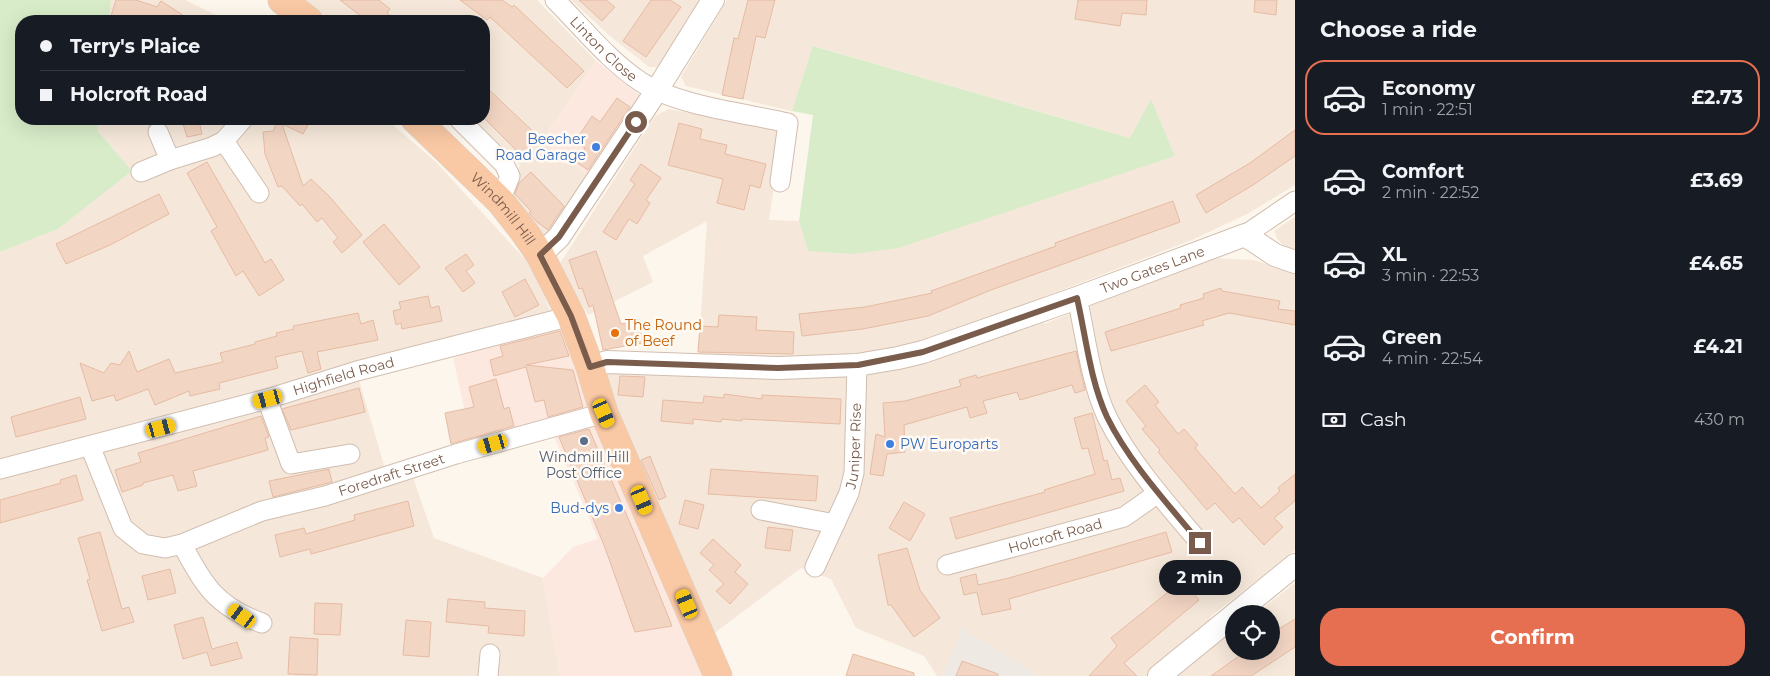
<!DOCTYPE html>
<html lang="en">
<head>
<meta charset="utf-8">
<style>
  :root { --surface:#171b24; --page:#20242c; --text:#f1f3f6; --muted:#9ea1a6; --line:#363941; --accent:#e76f51 }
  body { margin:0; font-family:Montserrat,sans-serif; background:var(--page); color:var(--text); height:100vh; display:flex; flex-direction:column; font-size:19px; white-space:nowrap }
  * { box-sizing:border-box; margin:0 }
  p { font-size:16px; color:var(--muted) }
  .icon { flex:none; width:28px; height:28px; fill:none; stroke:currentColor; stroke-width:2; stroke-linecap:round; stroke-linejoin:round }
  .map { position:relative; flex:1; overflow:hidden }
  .details { display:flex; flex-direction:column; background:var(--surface); width:475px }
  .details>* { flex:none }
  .banner { position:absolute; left:15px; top:15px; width:475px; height:110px; border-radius:20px; box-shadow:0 5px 20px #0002; display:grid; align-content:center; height:110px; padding:0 25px; background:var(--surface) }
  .tools { position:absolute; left:1225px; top:605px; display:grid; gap:10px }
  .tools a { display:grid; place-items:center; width:55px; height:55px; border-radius:50%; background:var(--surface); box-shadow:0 5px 20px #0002; font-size:25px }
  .end { position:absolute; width:22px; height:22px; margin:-11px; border:6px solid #7a5c4d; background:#fff; box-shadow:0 0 0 2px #fff }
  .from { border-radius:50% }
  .bubble { position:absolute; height:35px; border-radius:18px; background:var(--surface); box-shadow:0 5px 20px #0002; font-size:16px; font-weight:700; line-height:35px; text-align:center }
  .car { position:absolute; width:15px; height:30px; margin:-15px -8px; border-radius:6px; box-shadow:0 0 4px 1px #0007; background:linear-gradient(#f5c518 24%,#345 0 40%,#f5c518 0 76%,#345 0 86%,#f5c518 0) }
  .banner b { display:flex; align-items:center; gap:18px; height:48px; font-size:19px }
  .banner b+b { border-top:1px solid var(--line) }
  .banner i { width:12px; height:12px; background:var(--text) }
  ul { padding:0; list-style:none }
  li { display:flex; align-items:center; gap:15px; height:75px; margin:0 10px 8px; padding:0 15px; border:2px solid transparent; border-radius:20px }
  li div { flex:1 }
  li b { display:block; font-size:19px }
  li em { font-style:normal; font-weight:700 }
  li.selected { border-color:var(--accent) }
  li>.icon { width:45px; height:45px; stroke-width:1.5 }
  h2 { padding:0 25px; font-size:22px; line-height:60px }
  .pay { display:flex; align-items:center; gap:12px; height:55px; padding:0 25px; font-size:19px }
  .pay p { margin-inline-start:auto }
  .primary-button { display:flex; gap:10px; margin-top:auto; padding:10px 25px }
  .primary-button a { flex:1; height:58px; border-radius:20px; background:var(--accent); color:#fff; font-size:20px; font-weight:700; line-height:58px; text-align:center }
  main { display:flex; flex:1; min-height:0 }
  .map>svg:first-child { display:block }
</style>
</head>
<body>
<main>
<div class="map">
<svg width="1295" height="676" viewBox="0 0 1295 676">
  <rect width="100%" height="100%" fill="#fdf6ec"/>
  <path fill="#f5e8da" d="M111 0H185L229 21H109Z
    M304 0H537L596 61 542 140 588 176 545 244 507 197 520 165 470 119H484V21H331Z
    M571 0H701L659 67H649L610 36Z
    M727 0H1295V185L1249 213 1192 240 1036 300 1044 324 1212 258 1254 260 1295 274V550L1210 617 1230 635 1234 632V651H1271V614H1256L1295 583V676H1039L962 629 942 676H937L924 656 856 628 831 579 801 568 712 635 607 388 608 371 697 375 707 221 643 256 653 282 588 315 559 265 655 116 669 109 782 131 769 220 799 221 808 251 1175 156 1151 100 1130 138 814 46 792 111 686 86 681 77Z
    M98 119H386L437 163 532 267 550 310 354 363 388 479 412 475 434 538 543 578 560 676H0V252L58 229 132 171 97 130Z
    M1295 217V251L1286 249 1277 238 1274 231Z"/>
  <path fill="#fde8e0" d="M596 61 642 97 588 176 542 140Z
    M563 322 638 526 702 676H560L543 578 573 547 598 539 549 424 472 443 453 358Z"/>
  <path fill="#efe9e4" d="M962 628 1039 676H942Z"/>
  <path fill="#d8ecc9" d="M0 0H111L109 21H21V119H98L97 130 132 171 58 229 0 252Z
    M813 46 1130 138 1151 99 1175 156 898 248 853 254 808 251 799 221 813 115 792 111Z"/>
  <path fill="#f3d5c3" stroke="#e6bba3" d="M116 0H136L157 7 161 1 192 21H117L110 19Z
    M340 0H379L390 9 387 13 396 21H367Z
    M460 0H502L512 7 514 5 584 71 567 88 490 17 487 20Z
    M579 0H606L615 7 602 21Z
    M651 0H670L681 7 646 57 623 41Z
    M748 0H775L765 38 756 36 743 99 722 95 734 38 738 39Z
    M1078 0H1147L1146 15 1122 13 1120 26 1075 19Z
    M1255 0H1277L1276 15 1254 12Z
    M484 85 540 138 522 156 484 118Z
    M617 98 630 107 588 170 576 162 585 148 575 142 592 116 600 122Z
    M271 119H311L303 134 282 124 303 186 311 179 330 197 362 235 342 253 333 242 338 238 322 218 317 222 302 204 300 206 282 186 278 187 265 154 263 132 273 131 277 122Z
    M199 121 202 134 187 137 183 124Z
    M679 123 702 129 700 139 727 145 725 154 766 164 760 188 750 185 744 210 717 203 723 179 668 165Z
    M1295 130V156L1253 185 1206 213 1196 195 1250 163Z
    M207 162 265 263 271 259 284 280 259 296 243 271 236 276 211 231 217 227 187 173Z
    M641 164 661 178 646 200 650 203 637 224 629 219 616 240 603 232 635 184 630 180Z
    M531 172 564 206 548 230 536 221 529 213 531 211 515 194 519 183Z
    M159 194 169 214 110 245 66 264 56 244Z
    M1173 201 1180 222 991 290 928 316 863 329 802 336 799 314 865 307 932 293 931 291 1056 246 1055 243Z
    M384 224 420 267 399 285 363 242Z
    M596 251 621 324 640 320 642 343 603 350 593 305 589 307 582 288 579 289 569 260Z
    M466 254 474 265 466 271 475 283 463 292 445 268Z
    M525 279 539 305 515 317 502 292Z
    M1221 288 1222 291 1280 301 1278 309 1295 311V325L1229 313 1202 321 1204 325 1111 351 1105 332 1181 308 1180 305 1204 298 1203 294Z
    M428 296 431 308 439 306 442 321 402 329 401 323 396 325 393 311 401 309 399 302Z
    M358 313 361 324 373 320 378 340 317 352 321 369 308 373 302 351 275 357 278 368 219 383 220 389 190 396 189 391 155 405 148 389 116 401 114 395 92 401 80 363 104 373 111 363 120 365 129 351 137 372 169 359 175 373 223 362 220 353 255 344V342L277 336 276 333 294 329 293 326Z
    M719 315 757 317 756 330 794 332 793 354 698 352 700 326 718 327Z
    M560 331 569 356 526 365 573 370 583 407 548 417 544 400 535 402 526 367 494 376 490 360 503 356 500 346Z
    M1076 351 1085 390 1075 393 1072 385 1020 400 1017 392 983 401 987 413 970 418 967 407 904 425 905 452 887 454 883 476 870 474 876 434 885 437 883 403 905 401 961 386 959 380 976 375 977 378Z
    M620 376 645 377 643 397 618 395Z
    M496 379 504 409 509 407 514 426 451 444 445 413 474 407 469 387Z
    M1145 385 1159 402 1155 405 1178 434 1184 429 1198 445 1195 448 1235 494 1242 487 1261 508 1280 491 1278 488 1295 474V501L1274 518 1283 527 1264 545 1239 518 1233 523 1215 503 1207 510 1158 452 1160 450 1142 429 1146 426 1126 401Z
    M359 388 365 412 291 430 282 409Z
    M724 394 762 399V395L841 399 840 424 742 419V421L722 419 721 422 693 419V424L661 421 663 400 703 403 704 396 724 398Z
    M80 397 86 419 16 437 11 417Z
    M1092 413 1104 461 1107 460 1112 480 1120 478 1124 491 956 539 950 518 1045 492 1044 490 1095 474 1088 448 1082 449 1074 418Z
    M261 416 269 437 265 438 268 450 193 471 197 486 178 491 173 475 143 483V485L122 492 115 470 141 462 138 453Z
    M589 429 634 532 672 626 635 632 604 545 559 437Z
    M650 456 666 497 659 500 641 460Z
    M329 469 332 482 273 497 269 481Z
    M711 469 818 476 816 501 708 494Z
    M76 475 83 500 0 523V500L61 483 60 480Z
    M685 500 704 505 698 529 679 524Z
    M408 501 414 526 311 554 310 549 280 557 275 535 304 528 306 534 355 520 354 515Z
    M904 502 925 514 910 541 889 528Z
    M768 527 793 530 790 551 765 548Z
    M100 532 122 609 129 607 134 622 102 631 87 580 90 579 78 538Z
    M1166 532 1172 552 1009 599 1011 609 982 615 977 592 964 595 960 578 976 574 978 585 1009 578Z
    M713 539 741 565 735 572 748 584 730 604 716 591 724 584 709 570 714 565 700 553Z
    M907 548 920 590 940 618 914 637 891 605H888L878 555Z
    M170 569 176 593 148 600 142 576Z
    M1183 580 1199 600 1124 663 1137 676H1089L1117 646 1111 638Z
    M448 599 485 602V608L525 611 524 636 488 633 489 626 446 622Z
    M315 603 342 604 340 635 314 634Z
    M203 617 212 649 237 642 242 658 211 666 207 652 183 659 174 625Z
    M1295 619V647L1251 676H1211L1246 651H1271V634Z
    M406 620 431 622 429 657 403 655Z
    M290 637 318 639 317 675 288 674Z
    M853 654 914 673V676H846Z
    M962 661 998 674V676H956Z"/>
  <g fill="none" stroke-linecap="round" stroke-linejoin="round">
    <g stroke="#d1beb0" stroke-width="21">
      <g id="minor">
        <path id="s1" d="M555 0C582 27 609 61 641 82 678 106 745 113 788 123L780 182"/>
        <path d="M459 119 504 164 510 176 500 201"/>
        <path d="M158 132 170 160"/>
        <path d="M224 141 259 193"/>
        <path d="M141 172 170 160 212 147 224 141 243 119"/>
        <path d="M1245 235 1295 201"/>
        <path d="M1077 298C1086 337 1090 380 1107 417 1130 463 1167 504 1200 543"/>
        <path d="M267 399 291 464 350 454"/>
        <path d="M90 446 123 528 143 544 165 548 182 544C203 585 217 607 262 623"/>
        <path id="s2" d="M0 469 267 399 357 371 571 316"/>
        <path d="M761 510 835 524"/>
        <path id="s3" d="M182 544 262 511 325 496 456 454 604 413"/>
        <path id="s4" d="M947 565 1124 517 1158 493"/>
        <path id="s5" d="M815 567 849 493 854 473 857 365"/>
        <path d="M488 676 490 654"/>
      </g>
    </g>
    <g stroke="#d1beb0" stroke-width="24">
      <g id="tertiary">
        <path d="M540 255 559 237 657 90 713 0"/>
        <path id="s6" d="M590 367 607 362 779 368 857 365 898 358 923 352 1077 298 1245 235 1275 255 1295 262"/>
        <path d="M1235 614 1295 565"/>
        <path d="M1159 676 1234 615"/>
      </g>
    </g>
    <g stroke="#dad1cd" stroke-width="29">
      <g id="trunk">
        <path d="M282 0 309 21"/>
        <path id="s7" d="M415 119 500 201 525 233 540 255 571 316 590 367 604 413 718 676"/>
      </g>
    </g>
    <use href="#minor" stroke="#fff" stroke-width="19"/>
    <use href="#tertiary" stroke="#fff" stroke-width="22"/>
    <use href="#trunk" stroke="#f9c8a4" stroke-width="28"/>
  </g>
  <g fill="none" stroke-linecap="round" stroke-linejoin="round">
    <path stroke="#7a5c4d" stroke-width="6" d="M636 122 559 237 540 255 571 316 590 367 607 362 778 368 858 365 923 352 1077 298C1086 337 1090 380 1107 417 1129 462 1168 504 1200 543"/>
  </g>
  <g fill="#3f7fe0" stroke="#fffaf3" stroke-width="2">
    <circle cx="596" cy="147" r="5"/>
    <circle cx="890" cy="444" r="5"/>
    <circle cx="619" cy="508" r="5"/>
  </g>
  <circle fill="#e8710a" stroke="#fffaf3" stroke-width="2" cx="615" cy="333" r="5"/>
  <circle fill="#5c6f8a" stroke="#fffaf3" stroke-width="2" cx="584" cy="441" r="5"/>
  <g text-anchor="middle" stroke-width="5" stroke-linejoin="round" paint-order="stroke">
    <g font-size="14" fill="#7a5c4d" stroke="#fffaf3">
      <text dy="5" stroke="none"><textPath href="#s1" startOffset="69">Linton Close</textPath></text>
      <text dy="5" stroke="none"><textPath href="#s7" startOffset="126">Windmill Hill</textPath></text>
      <text dy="5" stroke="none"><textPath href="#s6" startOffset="579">Two Gates Lane</textPath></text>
      <text dy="5" stroke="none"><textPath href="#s2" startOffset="356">Highfield Road</textPath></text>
      <text dy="5" stroke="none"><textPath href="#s5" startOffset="129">Juniper Rise</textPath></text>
      <text dy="5" stroke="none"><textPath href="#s3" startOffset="221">Foredraft Street</textPath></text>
      <text dy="5" stroke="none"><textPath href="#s4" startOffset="112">Holcroft Road</textPath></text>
    </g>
    <g font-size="14" fill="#366cbe" stroke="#fffaf3" text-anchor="end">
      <text x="586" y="144">Beecher<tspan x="586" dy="16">Road Garage</tspan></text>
      <text x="900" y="449" text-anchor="start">PW Europarts</text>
      <text x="609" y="513">Bud-dys</text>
    </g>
    <g font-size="14" fill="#c56008" stroke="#fffaf3" text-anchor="start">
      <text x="625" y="330">The Round<tspan x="625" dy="16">of Beef</tspan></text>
    </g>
    <g font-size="14" fill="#4e5e75" stroke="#fffaf3">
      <text x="584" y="462">Windmill Hill<tspan x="584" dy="16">Post Office</tspan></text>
    </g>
  </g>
</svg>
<div class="tools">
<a><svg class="icon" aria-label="locate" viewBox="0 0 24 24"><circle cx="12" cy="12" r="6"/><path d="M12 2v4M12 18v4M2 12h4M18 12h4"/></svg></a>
</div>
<i class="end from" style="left:636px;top:122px"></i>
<i class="end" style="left:1200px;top:543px"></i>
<div class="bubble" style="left:1159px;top:560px;width:82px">2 min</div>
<i class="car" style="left:268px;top:399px;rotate:255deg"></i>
<i class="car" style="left:604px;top:413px;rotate:156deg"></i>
<i class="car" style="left:161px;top:428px;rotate:75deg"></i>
<i class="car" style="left:493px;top:444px;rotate:254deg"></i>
<i class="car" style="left:642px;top:500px;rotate:157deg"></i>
<i class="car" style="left:687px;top:604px;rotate:337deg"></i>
<i class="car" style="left:242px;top:616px;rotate:306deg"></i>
<div class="banner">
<b><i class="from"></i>Terry's Plaice</b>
<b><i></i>Holcroft Road</b>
</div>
</div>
<section class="details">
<h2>Choose a ride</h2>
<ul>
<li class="selected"><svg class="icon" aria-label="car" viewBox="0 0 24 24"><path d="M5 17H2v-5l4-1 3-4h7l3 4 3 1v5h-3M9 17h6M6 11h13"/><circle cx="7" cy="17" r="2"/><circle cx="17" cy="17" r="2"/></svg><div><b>Economy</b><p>1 min · 22:51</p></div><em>£2.73</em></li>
<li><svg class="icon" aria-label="car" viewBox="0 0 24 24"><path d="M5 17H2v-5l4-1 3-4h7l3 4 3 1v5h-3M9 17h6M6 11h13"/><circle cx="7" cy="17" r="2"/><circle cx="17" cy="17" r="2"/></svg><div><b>Comfort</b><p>2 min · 22:52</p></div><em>£3.69</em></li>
<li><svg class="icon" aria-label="car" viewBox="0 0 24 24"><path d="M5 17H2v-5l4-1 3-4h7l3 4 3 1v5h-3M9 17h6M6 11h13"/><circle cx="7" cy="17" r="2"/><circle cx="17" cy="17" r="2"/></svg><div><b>XL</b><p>3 min · 22:53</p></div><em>£4.65</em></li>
<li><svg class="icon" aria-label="car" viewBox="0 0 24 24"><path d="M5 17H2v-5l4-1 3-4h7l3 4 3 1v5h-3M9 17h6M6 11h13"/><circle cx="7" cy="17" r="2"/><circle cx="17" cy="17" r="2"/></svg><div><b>Green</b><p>4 min · 22:54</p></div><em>£4.21</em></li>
</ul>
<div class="pay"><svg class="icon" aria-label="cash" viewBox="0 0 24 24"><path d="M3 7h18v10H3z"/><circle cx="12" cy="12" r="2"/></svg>Cash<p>430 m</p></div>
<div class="primary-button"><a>Confirm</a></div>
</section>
</main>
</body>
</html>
